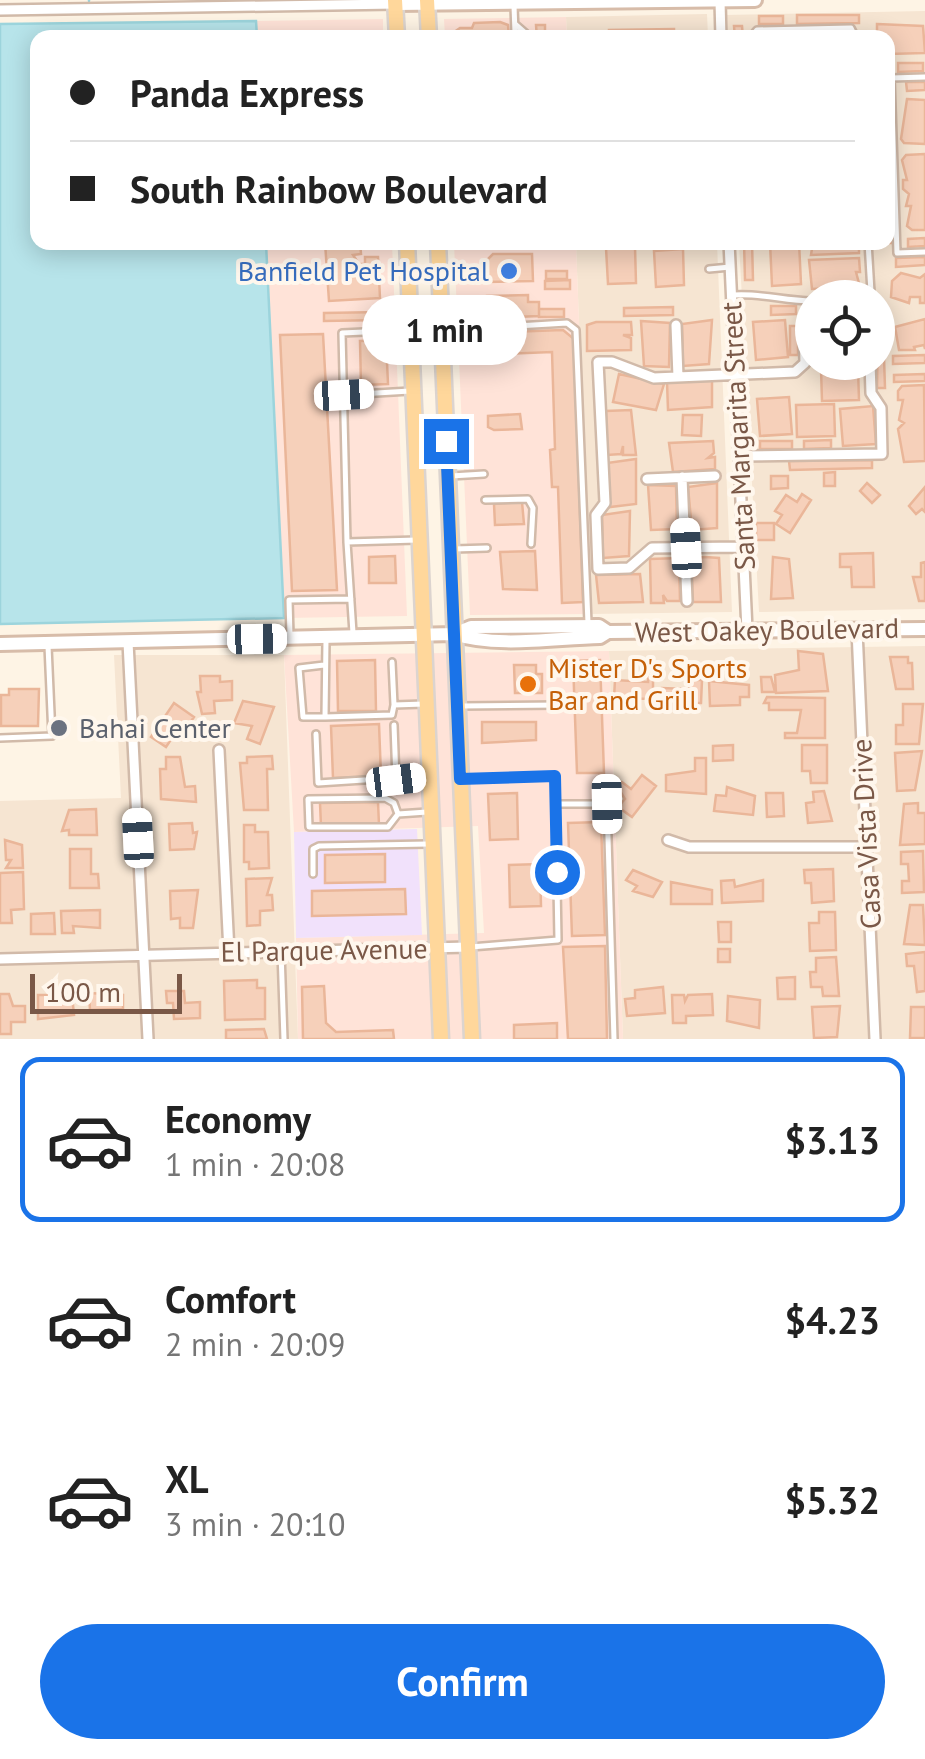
<!DOCTYPE html>
<html lang="en">
<head>
<meta charset="utf-8">
<style>
  :root { --surface:#fff; --page:#f6f6f6; --text:#222; --muted:#767676; --line:#e0e0e0; --accent:#1a73e8 }
  body { margin:0; font-family:"PT Sans",sans-serif; background:var(--page); color:var(--text); height:100vh; display:flex; flex-direction:column; font-size:38px; white-space:nowrap }
  * { box-sizing:border-box; margin:0 }
  p { font-size:32px; color:var(--muted) }
  .icon { flex:none; width:55px; height:55px; fill:none; stroke:currentColor; stroke-width:2; stroke-linecap:round; stroke-linejoin:round }
  .map { position:relative; height:1039px; overflow:hidden }
  .side { display:flex; flex-direction:column; background:var(--surface); flex:1 }
  .side>* { flex:none }
  .hud { position:absolute; left:30px; top:30px; width:865px; height:220px; border-radius:20px; box-shadow:0 5px 25px #0003; display:grid; align-content:center; height:220px; padding:0 40px; background:var(--surface) }
  .fabs { position:absolute; left:795px; top:280px; display:grid; gap:20px }
  .fabs a { display:grid; place-items:center; width:100px; height:100px; border-radius:50%; background:var(--surface); box-shadow:0 5px 25px #0003; font-size:50px }
  .scale { position:absolute; left:30px; bottom:25px; width:152px; box-sizing:border-box; padding-left:10px; border:5px solid #7a5847; border-top:0; font-size:28px; line-height:35px; white-space:nowrap; color:#7a5847; -webkit-text-stroke:8px #fff7ed; paint-order:stroke }
  .end { position:absolute; width:45px; height:45px; margin:-22px; border:12px solid #1a73e8; background:#fff; box-shadow:0 0 0 5px #fff }
  .from { border-radius:50% }
  .bubble { position:absolute; height:70px; border-radius:35px; background:var(--surface); box-shadow:0 5px 25px #0003; font-size:32px; font-weight:600; line-height:70px; text-align:center }
  .car { position:absolute; width:30px; height:60px; margin:-30px -15px; border-radius:12px; box-shadow:0 0 8px 2px #0007; background:linear-gradient(#fff 24%,#345 0 40%,#fff 0 76%,#345 0 86%,#fff 0) }
  .hud b { display:flex; align-items:center; gap:35px; height:95px; font-size:38px }
  .hud b+b { border-top:2px solid var(--line) }
  .hud i { width:25px; height:25px; background:var(--text) }
  ul { padding:18px 0 0; list-style:none }
  li { display:flex; align-items:center; gap:30px; height:165px; margin:0 20px 15px; padding:0 20px; border:5px solid transparent; border-radius:20px }
  li div { flex:1 }
  li b { display:block; font-size:38px }
  li em { font-style:normal; font-weight:600 }
  li.active { border-color:var(--accent) }
  li>.icon { width:90px; height:90px; stroke-width:1.5 }
  .button { display:flex; gap:20px; margin-top:auto; padding:20px 40px }
  .button a { flex:1; height:115px; border-radius:60px; background:var(--accent); color:#fff; font-size:40px; font-weight:600; line-height:115px; text-align:center }
  .map>svg:first-child { display:block }
</style>
</head>
<body>
<div class="map">
<svg width="925" height="1039" viewBox="0 0 925 1039">
  <rect width="100%" height="100%" fill="#fef4e5"/>
  <path fill="#f6e5d2" fill-rule="evenodd" d="M925 11V609L759 612 739 243 888 242V38L728 37 727 15ZM812 298H878V362H812Z
    M707 14 708 37H567L566 17Z
    M576 243H717L732 612 590 614Z
    M925 646V1039H623L609 651Z
    M114 655H284L298 1039H0V801L121 798Z"/>
  <path fill="#ffe3d8" d="M566 17 567 37H445L444 19Z
    M383 19V37H257L256 21Z
    M266 243H392L407 616 284 618Z
    M454 243H576L590 614 470 615Z
    M609 651 623 1039H298L296 938 484 933 478 826 294 832 284 655Z"/>
  <path fill="#f1e1fb" d="M417 829 422 935 296 938 294 832Z"/>
  <path fill="#b7e4ea" stroke="#9cd4dc" stroke-width="2.5" d="M256 21 257 37 38 38V242L266 243 284 618 0 624V24Z"/>
  <g fill="none" stroke-linecap="round" stroke-linejoin="round">
    <path stroke="#9cd4dc" stroke-width="2.5" d="M89 0V1"/>
  </g>
  <path fill="#f6d0ba" stroke="#eab699" stroke-width="2.5" d="M797 15H859V23L797 24Z
    M759 16H783V24H759Z
    M500 22 508 25 509 38 450 35 460 28H472L474 23Z
    M877 24 923 26 925 53 888 54V38H877Z
    M536 25H545V38H537Z
    M734 26H742L743 38H735Z
    M674 29V37L633 32 630 37 609 38V30Z
    M898 63H923V71L898 72Z
    M906 82H925V90L907 91Z
    M907 99 925 100V144L904 143 901 139Z
    M925 154V230H912L907 226 911 206H906L909 194 903 189V180H907L902 160 906 155Z
    M888 201 891 243H884L888 242Z
    M925 238V246L908 247V239Z
    M325 242H360L361 254 353 255 359 264H365V257H378L380 298 329 301Z
    M744 242H752L753 280H745Z
    M770 242H799L801 284 772 286Z
    M813 242H859V253L811 255Z
    M635 247 636 283 608 284 606 248Z
    M683 249 684 285 656 287 654 251Z
    M493 254H532L533 281 487 282 486 261Z
    M925 257V265L896 267V258Z
    M859 258 860 272H856L860 287 812 289 809 260Z
    M546 271H567V279H546Z
    M901 273 920 278 925 274V303H920V297H910L909 303 891 297 892 281Z
    M570 280V289H545V281Z
    M528 295V302H539V316L487 318V296Z
    M771 306H796V314L771 315Z
    M673 307V315L624 316V308Z
    M539 309H564V317H539Z
    M382 312V320L324 321V313Z
    M925 319V349L924 345 914 347 915 350H899L895 327Z
    M712 320 709 364 683 366 682 324Z
    M785 320 788 357 756 360 753 322Z
    M641 321 670 323 669 367 644 366Z
    M596 322H631L632 335H623L631 338V350L587 351V325Z
    M790 326H798V355H790Z
    M878 326H883L885 388H877Z
    M563 330 574 339 583 602 562 603 558 487H552L550 450 555 449 552 352 475 355V333Z
    M323 334 337 590 292 591 280 335Z
    M386 340 388 384 361 385 360 341Z
    M925 355V363L893 364V356Z
    M858 368 859 400 822 401 821 369Z
    M619 374 664 384 656 410 613 402Z
    M925 374V381L894 382V375Z
    M712 380V407L668 410 667 382Z
    M924 385 925 461 904 462 898 429 904 423 899 420 903 400H898V391L902 386Z
    M789 397 792 434 760 436 757 399Z
    M834 404 835 436 797 437 796 405Z
    M873 406 876 444 843 446 840 409Z
    M631 410 636 455H623V446L621 454 607 455 606 411Z
    M520 414 522 429 494 430 488 427V416Z
    M683 415H702L701 436 682 435Z
    M831 440V448L804 449V441Z
    M713 441 714 453 708 458 715 457V469L673 472 669 443Z
    M760 441H792V449H760Z
    M636 459V504L610 507 607 463Z
    M872 460V468L790 470 789 461Z
    M835 472V486H824V473Z
    M771 476H788V488L771 489Z
    M717 483V528L692 530 688 487Z
    M867 483 880 495 872 503 860 491Z
    M648 485 676 486 677 529 651 530Z
    M925 487V512L922 509 916 514 909 506Z
    M802 494 811 500 790 533 776 524 782 515 775 511 786 495 797 502Z
    M522 502 524 524 495 525 494 504Z
    M630 511 629 556 603 558 602 515Z
    M756 523H774V540H756Z
    M535 551 537 590 503 589 500 552Z
    M873 553 874 587H852L851 567H840V554Z
    M395 556 396 583H369V557Z
    M705 557 719 558 721 602H693L691 558Z
    M773 557 789 559 793 598 771 599Z
    M679 558 680 601H667L663 595 664 603H651L650 559Z
    M925 562V601H919L913 577H921V563Z
    M640 574 643 602 599 603 596 575Z
    M798 651 823 654 828 691 776 693 775 675 799 670Z
    M890 657H908V663H912L913 689H896Z
    M375 660 376 711H338L337 661Z
    M600 660 604 773H577L573 661Z
    M514 665H536V674H542V693H515Z
    M648 675H653V699L614 698 615 680 648 682Z
    M200 676H220V682L232 681V700L214 701 215 713 202 714 197 692H201Z
    M761 677H771L775 692H762Z
    M689 680H702L701 703H695V710L672 709V702H662V688L689 689Z
    M709 681 749 685V697H740V705L710 706Z
    M9 689H39L38 726H1V695H9Z
    M767 697 825 698V738H785V733H797L801 710H769V703H764Z
    M243 701 274 707 260 744 247 739 252 726 234 723Z
    M174 703 194 717 187 727 193 732 187 740 172 738 166 747 151 737Z
    M903 704H923L919 744H896V725H903Z
    M482 722H536V740L482 743Z
    M379 724 381 776 333 778 331 726Z
    M733 745V760L713 761V746Z
    M802 745H827V783H811L810 771H802Z
    M922 751 915 790 897 791 895 753Z
    M272 756 273 769H267L268 810H244L240 763H247V757Z
    M166 757H180L185 787 195 786 196 802 161 799 160 769H166Z
    M695 758H706V794L666 791V775L695 771Z
    M642 775 656 786 632 817 618 807 625 799 618 788 622 782 631 789Z
    M727 787 755 796 753 815 714 811 716 795 726 796Z
    M824 791 832 821 808 823 806 803 814 802 813 792Z
    M517 793 518 839 490 840 488 794Z
    M766 793H783L784 816 767 817Z
    M378 802 379 825 321 826 320 803Z
    M918 803V813H925V844L900 845 904 804Z
    M96 809 97 835H69V830L62 831 69 810Z
    M601 822 605 935 572 936 568 823Z
    M192 823 193 833 197 832 194 849 170 850 169 824Z
    M244 825H255V832H268L269 868 249 869V862H244Z
    M5 840 22 845 23 868H6L11 860H6Z
    M70 849H91V874H98L99 888H70Z
    M923 851 924 892 902 893V881H909L908 864H901V852Z
    M385 854V882L325 883V855Z
    M540 864 541 906 510 907 509 865Z
    M833 869 834 901 812 903 811 883H805L804 870Z
    M633 870 662 882 653 897 633 891 637 886 626 880Z
    M23 872 24 909 11 910 12 923H0V873Z
    M272 878 267 895H272L273 910 260 911V925L247 926 246 879Z
    M734 880 735 887 763 880V901L722 903 721 881Z
    M671 882 712 890V904H671Z
    M405 889 406 914 312 916V891Z
    M198 890 193 928H180V918L171 919 170 891Z
    M910 905H923L925 945 904 944Z
    M100 910V928L73 926 74 933H62L61 911Z
    M819 912H835L836 950 810 951 809 923H819Z
    M54 913 55 934H31V914Z
    M718 922H731V942H719Z
    M605 946 607 1039H568L563 947Z
    M718 949H730V962H718Z
    M925 952V991L917 992 914 966H907L906 954Z
    M836 957 839 996H823L822 987H811L810 972H816V958Z
    M795 977V999H778L777 978Z
    M257 980V988H265V1019L225 1020 224 981Z
    M324 986 326 1023 336 1032 393 1030 394 1039H303L302 987Z
    M663 987 665 1013 627 1016 625 999 635 998V990Z
    M166 991H184L185 1003 200 1002V1018L174 1019 173 1003H167Z
    M89 993 123 995V1009L90 1010Z
    M0 994H9L13 1006H25V1022H11V1034H0Z
    M712 994 713 1015 686 1016V1023H673L672 995H684L685 1001 688 995Z
    M38 995H72L74 1015 38 1019Z
    M728 996 760 1000 759 1028 727 1021Z
    M840 1006 837 1037 814 1038 812 1007Z
    M911 1007H925V1038H910Z
    M557 1023V1039H514V1025Z
    M264 1029 267 1039H226V1030Z"/>
  <g fill="none" stroke-linecap="round" stroke-linejoin="round">
    <g stroke="#d1baa9" stroke-width="10">
      <path id="lane" d="M514 6 515 33
        M515 24 531 38
        M750 38 757 30 851 28 856 38
        M925 77 891 78 897 253 925 252
        M709 269 730 267
        M734 295C761 293 785 301 812 301
        M865 298 871 292 868 242
        M407 330 342 333 347 542 417 540
        M447 330 567 323 576 330 588 623
        M343 395 410 391
        M451 476 484 474
        M485 500 528 499 533 508 531 544
        M347 542 353 633
        M454 549 487 548
        M290 636 289 600 351 599
        M392 662 394 705
        M324 665 299 668 303 717H325L326 640
        M461 706 559 705
        M325 717 392 715 394 705 424 704
        M394 725 396 780
        M316 734 318 783 425 776
        M0 738 52 736 48 646
        M463 779 555 776 558 940 471 947
        M555 804H607L614 1039
        M398 814 394 803 385 798 308 799 309 827H388L398 814 427 812
        M313 874V849L319 846 428 844
        M281 952 284 1039"/>
    </g>
    <g stroke="#d1baa9" stroke-width="14">
      <path id="street" d="M720 1 721 38
        M0 10 396 4
        M729 242 747 630
        M676 325 678 377
        M739 456 882 454 881 408 871 393 870 362
        M682 477 687 601
        M647 479 715 476
        M743 547 652 548 629 568 598 569 596 515 605 503 598 362H612L654 378 795 372 805 363 804 323H812
        M857 630 875 1039
        M128 642 148 1039
        M219 750 229 952
        M668 840 689 847H866
        M0 959 468 947"/>
    </g>
    <g stroke="#d7bca9" stroke-width="18">
      <path id="secondary" d="M396 4 755 0
        M454 634C498 648 554 638 600 637L608 632
        M0 644 454 634 471 627 599 626 608 632 925 629"/>
    </g>
    <g stroke="#dcd4cf" stroke-width="19">
      <path id="primary" d="M395 0 397 38
        M427 0 429 38
        M407 242 441 1039
        M438 242 472 1039
        M409 306 440 307
        M410 330H442"/>
    </g>
    <use href="#lane" stroke="#fff" stroke-width="5"/>
    <use href="#street" stroke="#fff" stroke-width="9"/>
    <use href="#secondary" stroke="#fff" stroke-width="12"/>
    <use href="#primary" stroke="#ffd79b" stroke-width="14"/>
  </g>
  <g fill="none" stroke-linecap="round" stroke-linejoin="round">
    <path stroke="#1a73e8" stroke-width="12" d="M446 441 460 779 555 776 557 872"/>
  </g>
  <circle fill="#3f7fe0" stroke="#fff7ed" stroke-width="4" cx="509" cy="271" r="10"/>
  <circle fill="#e8710a" stroke="#fff7ed" stroke-width="4" cx="528" cy="684" r="10"/>
  <circle fill="#6b7280" stroke="#fff7ed" stroke-width="4" cx="59" cy="728" r="10"/>
  <g text-anchor="middle" stroke-width="8" stroke-linejoin="round" paint-order="stroke">
    <g font-size="28" fill="#366cbe" stroke="#fff7ed" text-anchor="end">
      <text x="489" y="281">Banfield Pet Hospital</text>
    </g>
    <g font-size="28" fill="#7a5847" stroke="#fff7ed">
      <text transform="translate(738 436) rotate(-93)" y="10">Santa Margarita Street</text>
      <text transform="translate(767 630) rotate(-1)" y="10">West Oakey Boulevard</text>
      <text transform="translate(866 834) rotate(-93)" y="10">Casa Vista Drive</text>
      <text transform="translate(324 950) rotate(-1)" y="10">El Parque Avenue</text>
    </g>
    <g font-size="28" fill="#c56008" stroke="#fff7ed" text-anchor="start">
      <text x="548" y="678">Mister D's Sports<tspan x="548" dy="32">Bar and Grill</tspan></text>
    </g>
    <g font-size="28" fill="#5b616d" stroke="#fff7ed" text-anchor="start">
      <text x="79" y="738">Bahai Center</text>
    </g>
  </g>
</svg>
<div class="fabs">
<a><svg class="icon" aria-label="locate" viewBox="0 0 24 24"><circle cx="12" cy="12" r="6"/><path d="M12 2v4M12 18v4M2 12h4M18 12h4"/></svg></a>
</div>
<div class="scale">100 m</div>
<i class="end from" style="left:557px;top:872px"></i>
<i class="end" style="left:446px;top:441px"></i>
<div class="bubble" style="left:362px;top:295px;width:165px">1 min</div>
<i class="car" style="left:344px;top:395px;rotate:87deg"></i>
<i class="car" style="left:686px;top:548px;rotate:357deg"></i>
<i class="car" style="left:257px;top:639px;rotate:89deg"></i>
<i class="car" style="left:396px;top:780px;rotate:83deg"></i>
<i class="car" style="left:607px;top:804px;rotate:179deg"></i>
<i class="car" style="left:138px;top:838px;rotate:357deg"></i>
<div class="hud">
<b><i class="from"></i>Panda Express</b>
<b><i></i>South Rainbow Boulevard</b>
</div>
</div>
<section class="side">
<ul>
<li class="active"><svg class="icon" aria-label="car" viewBox="0 0 24 24"><path d="M5 17H2v-5l4-1 3-4h7l3 4 3 1v5h-3M9 17h6M6 11h13"/><circle cx="7" cy="17" r="2"/><circle cx="17" cy="17" r="2"/></svg><div><b>Economy</b><p>1 min · 20:08</p></div><em>$3.13</em></li>
<li><svg class="icon" aria-label="car" viewBox="0 0 24 24"><path d="M5 17H2v-5l4-1 3-4h7l3 4 3 1v5h-3M9 17h6M6 11h13"/><circle cx="7" cy="17" r="2"/><circle cx="17" cy="17" r="2"/></svg><div><b>Comfort</b><p>2 min · 20:09</p></div><em>$4.23</em></li>
<li><svg class="icon" aria-label="car" viewBox="0 0 24 24"><path d="M5 17H2v-5l4-1 3-4h7l3 4 3 1v5h-3M9 17h6M6 11h13"/><circle cx="7" cy="17" r="2"/><circle cx="17" cy="17" r="2"/></svg><div><b>XL</b><p>3 min · 20:10</p></div><em>$5.32</em></li>
</ul>
<div class="button"><a>Confirm</a></div>
</section>
</body>
</html>
